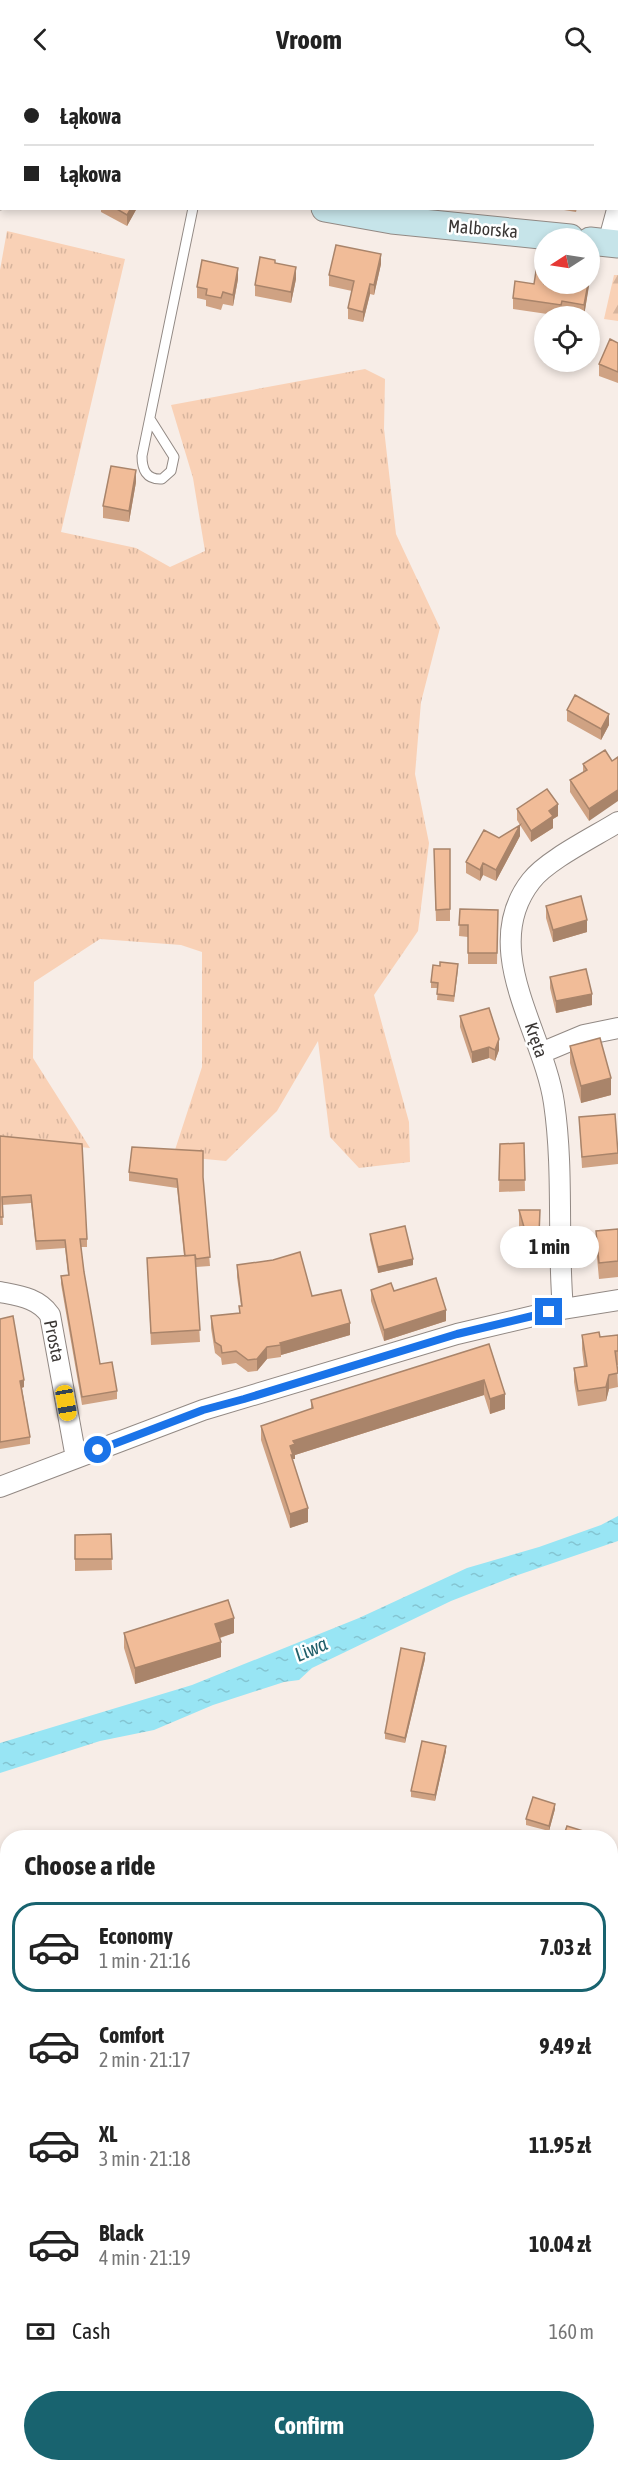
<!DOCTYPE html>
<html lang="en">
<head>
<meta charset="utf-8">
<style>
  :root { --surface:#fff; --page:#f2f2f2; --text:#222; --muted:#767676; --line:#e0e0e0; --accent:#18636f }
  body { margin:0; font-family:"Asap Condensed",sans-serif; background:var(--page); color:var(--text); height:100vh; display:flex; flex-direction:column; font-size:22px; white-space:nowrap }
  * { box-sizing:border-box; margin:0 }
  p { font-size:20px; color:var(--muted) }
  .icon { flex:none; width:33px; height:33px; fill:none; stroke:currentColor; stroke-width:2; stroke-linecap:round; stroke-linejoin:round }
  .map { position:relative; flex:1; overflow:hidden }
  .side { position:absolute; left:0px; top:1752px; width:618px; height:642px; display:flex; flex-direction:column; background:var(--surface); border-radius:24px 24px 0 0; box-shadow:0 3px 9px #0003 }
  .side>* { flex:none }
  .banner { position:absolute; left:0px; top:0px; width:618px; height:132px; box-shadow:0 3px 9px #0003; display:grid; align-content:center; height:132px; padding:0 24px; background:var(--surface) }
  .needle { width:39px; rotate:258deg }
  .tools { position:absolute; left:534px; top:150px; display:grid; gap:12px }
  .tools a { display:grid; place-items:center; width:66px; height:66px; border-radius:50%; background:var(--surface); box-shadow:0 3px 9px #0003; font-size:30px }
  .end { position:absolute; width:27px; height:27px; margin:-14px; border:8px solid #1a73e8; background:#fff; box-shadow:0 0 0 3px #fff }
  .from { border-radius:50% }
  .bubble { position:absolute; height:42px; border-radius:21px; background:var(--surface); box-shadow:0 3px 9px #0003; font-size:20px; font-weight:700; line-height:42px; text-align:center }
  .car { position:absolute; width:18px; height:36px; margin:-18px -9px; border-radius:8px; box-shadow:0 0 4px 2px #0007; background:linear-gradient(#f5c518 24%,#345 0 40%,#f5c518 0 76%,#345 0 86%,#f5c518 0) }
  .banner b { display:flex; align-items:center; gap:21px; height:57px; font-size:22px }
  .banner b+b { border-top:2px solid var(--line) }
  .banner i { width:15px; height:15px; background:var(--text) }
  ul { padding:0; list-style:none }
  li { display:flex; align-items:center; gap:18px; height:90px; margin:0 12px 9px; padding:0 12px; border:3px solid transparent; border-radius:24px }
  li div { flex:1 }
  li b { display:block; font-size:22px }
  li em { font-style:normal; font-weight:700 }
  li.selected { border-color:var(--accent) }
  li>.icon { width:54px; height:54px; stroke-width:1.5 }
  h2 { padding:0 24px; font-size:27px; line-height:72px }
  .pay { display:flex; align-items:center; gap:15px; height:66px; padding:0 24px; font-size:22px }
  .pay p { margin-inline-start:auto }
  .cta { display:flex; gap:12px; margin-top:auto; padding:12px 24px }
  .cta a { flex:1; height:69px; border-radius:36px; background:var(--accent); color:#fff; font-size:24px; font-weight:700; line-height:69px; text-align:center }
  header { display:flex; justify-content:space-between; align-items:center; height:78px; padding:0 24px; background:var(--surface); font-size:27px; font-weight:700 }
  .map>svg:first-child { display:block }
</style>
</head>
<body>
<header><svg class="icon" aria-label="back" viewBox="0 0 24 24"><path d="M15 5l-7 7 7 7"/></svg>Vroom<svg class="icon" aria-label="search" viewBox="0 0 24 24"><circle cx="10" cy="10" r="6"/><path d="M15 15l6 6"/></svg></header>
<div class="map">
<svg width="618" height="2394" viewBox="0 0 618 2394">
  <defs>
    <pattern id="grass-tufts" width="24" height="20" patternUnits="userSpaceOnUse" patternTransform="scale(1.5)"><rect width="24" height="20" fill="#f9d1b6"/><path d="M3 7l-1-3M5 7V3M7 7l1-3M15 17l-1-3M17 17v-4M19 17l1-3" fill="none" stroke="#d6b49d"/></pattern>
    <pattern id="forest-firs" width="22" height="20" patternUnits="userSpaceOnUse" patternTransform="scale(1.5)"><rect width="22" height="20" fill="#f9d1b6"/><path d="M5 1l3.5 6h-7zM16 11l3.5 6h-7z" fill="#d6b49d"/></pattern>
    <pattern id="water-ripples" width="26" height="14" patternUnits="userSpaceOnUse" patternTransform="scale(1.5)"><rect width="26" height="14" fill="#98e5f4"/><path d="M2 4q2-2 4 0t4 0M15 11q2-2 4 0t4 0" fill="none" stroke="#84c5d2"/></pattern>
  </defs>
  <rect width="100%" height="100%" fill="#f7ede7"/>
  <path fill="url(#grass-tufts)" d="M7 153 125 181 61 454 136 470 170 489 205 473 193 400 171 327 365 291 385 301 384 351 396 456 440 550 421 624 415 696 429 765 418 853 374 917 409 1044 410 1084 359 1090 330 1059 318 963 277 1033 226 1083 173 1078 202 989V874L181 867 100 861 34 904 33 980 90 1070 0 1061V192Z"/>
  <path fill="url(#forest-firs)" d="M614 197H618V243L604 241Z"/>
  <path fill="url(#water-ripples)" d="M618 1438V1463L515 1498 451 1523 312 1590 299 1602 284 1604 213 1627 154 1652 100 1663 0 1695V1665L192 1607 359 1540 467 1490 539 1469 601 1447Z"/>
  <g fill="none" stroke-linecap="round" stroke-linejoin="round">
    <g stroke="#928984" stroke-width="11">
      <path id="lane" d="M287 2V0
        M0 127 2 120
        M150 341 174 379 171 393 162 401C146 402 142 391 142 378L193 130"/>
    </g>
    <g stroke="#928984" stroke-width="22">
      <path id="street" d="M97 0 98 2
        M608 165 618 128
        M541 975 584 957 618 950
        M0 1214C20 1218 38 1220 50 1237L76 1380
        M563 1231C557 1162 564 1093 554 1025 544 954 478 871 531 803 547 782 594 759 618 744
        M0 1409 203 1332 457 1256 563 1231 618 1222"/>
    </g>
    <g stroke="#928984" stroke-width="29">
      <path id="secondary" d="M8 0 11 2
        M325 130 392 142 570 160
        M590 163 618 166
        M0 1849 8 1846
        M610 1870 618 1872"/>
    </g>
    <use href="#lane" stroke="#fff" stroke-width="9"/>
    <use href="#street" stroke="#fff" stroke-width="20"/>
    <use href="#secondary" stroke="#c6e4e9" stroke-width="27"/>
  </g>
  <path fill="#cfa283" d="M138 0H167V2H142Z
    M101 130H137L127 148 101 134Z
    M552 130H577L576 134Z
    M275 185 296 201 291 225 255 218V207Z
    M381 186 374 217 370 216 363 244 348 241V230L352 213 329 208V197Z
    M238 201 233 228 223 226 221 232 206 228V222L197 220V209Z
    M534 206H589L584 238 562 234 561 238 513 231V220Z
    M618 265V305L599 298V286Z
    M136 404 129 444 103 440V428Z
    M567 632 609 647 601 662 567 643Z
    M605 672 589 743 570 714V702L583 694V686Z
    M517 731 558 738 553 741V750L531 764 520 747V758L496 803 483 797 480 803 466 795V784L499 760 520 747 517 742Z
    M450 771V843H436L434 782Z
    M546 828 587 854 553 864 546 840Z
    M460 831 498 832 497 886H468V859L459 858Z
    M440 888 458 892 454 924 437 922 438 910H431V904Z
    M550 899 592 927 556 935 550 910Z
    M460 938 499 972 495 983 489 980 472 985 460 949Z
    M570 968 611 1017 581 1025 570 985Z
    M579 1039 618 1069V1086L582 1090Z
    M0 1058 87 1161V1169H81L84 1194 100 1286 117 1313V1321L82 1327 61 1206V1198L68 1197 65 1170 36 1172 31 1125 2 1127 3 1147H0Z
    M524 1065 525 1113 499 1114 500 1066Z
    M129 1094 203 1100 210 1188 196 1189 200 1264 151 1267 147 1180 184 1178 177 1110 129 1103Z
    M519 1132H540L539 1173H526L519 1149Z
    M618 1151V1199L599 1201 596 1169V1153Z
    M370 1156 413 1187 378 1195 370 1162Z
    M237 1187 312 1218 350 1257 281 1277V1279L267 1281 257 1293 248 1294 236 1285 222 1287 221 1280 215 1275 211 1250V1238L239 1235V1228H241L237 1199Z
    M371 1212 446 1243 384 1263 371 1223Z
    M0 1241 24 1309 22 1310 30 1359V1366L0 1371Z
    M582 1257 600 1259 618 1257V1287H617L618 1309 609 1311 606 1323 578 1328 574 1304V1290L584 1288 582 1271Z
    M489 1266 505 1331 490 1336 484 1317 295 1377V1381H293V1384L308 1444 290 1450 261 1362V1348L311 1331V1322Z
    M111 1456 112 1492 75 1493V1457Z
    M124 1555H234L220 1560 221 1579 135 1606 124 1570Z
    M425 1581 405 1665 385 1661V1655Z
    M446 1673 435 1723 411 1719V1713Z
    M555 1731 549 1753 526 1747V1741Z
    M8 1916 4 2008 0 1996V1919Z
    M0 2044H8V2081L0 2080Z
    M610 2056 618 2057 617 2078 610 2076Z"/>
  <path fill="#a9846a" d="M131 130H137L127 148V137Z
    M381 176V186L374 217V207Z
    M296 189V201L291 225V214Z
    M238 190V201L233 228V217Z
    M370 206V216L363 244V234Z
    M588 206H589V208L584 238V227Z
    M136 392V404L129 444V433Z
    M609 636V647L601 662V651Z
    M618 712V723L589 743V731Z
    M558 726V738L553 741V750L531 764V753L549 733Z
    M520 747V758L496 803V792Z
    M483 785V797L480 803V792Z
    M587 842V854L553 864V852Z
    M592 916V927L556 935V923Z
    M499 961V972L495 983V972Z
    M489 969V980L472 985V974Z
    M611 1000V1017L581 1025V1008Z
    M413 1181V1187L378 1195V1189Z
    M446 1232V1243L384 1263V1252Z
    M350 1245V1257L281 1277 280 1265Z
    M267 1269V1281L257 1293V1281Z
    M609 1297V1311L606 1323V1309Z
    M24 1302V1309L20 1310V1303Z
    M484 1302V1317L295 1377V1381H293V1391L290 1368 293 1363Z
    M505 1316V1331L490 1336V1321Z
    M308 1430V1444L290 1450V1436Z
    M234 1540V1555L215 1561V1546Z
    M221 1564V1579L135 1606V1590Z
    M425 1575V1581L405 1665V1660Z
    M446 1668V1673L435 1723V1717Z
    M555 1726V1731L549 1753V1748Z
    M618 1968V1980L610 2010V1999Z
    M8 1999V2007L4 2008V2000Z"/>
  <path fill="#f1bc98" stroke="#a9846a" stroke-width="1.5" d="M407 0H450L449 2H406Z
    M571 0H604L603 2H570Z
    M115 130H131L127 137Z
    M336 167 381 176 374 207 370 206 363 234 348 230 354 203 329 197Z
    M260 179 275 182V185L296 189 291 214 255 207Z
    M538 180 544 181V206H588L584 227 562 223 561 227 513 220 515 203 534 206Z
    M202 182 238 190 233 217 223 214 221 220 206 217 207 211 197 209Z
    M610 261 618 265V294L599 286Z
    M111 388 136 392 129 433 103 428Z
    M575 617 609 636 601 651 567 632Z
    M605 672 612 683 618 679V712L589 731 570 702 587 692 583 686Z
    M547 711 558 726 549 733 553 738 531 753 517 731Z
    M520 747 496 792 483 785 480 792 466 784 484 752 499 760Z
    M434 771H450V831L436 832Z
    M581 818 587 842 553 852 546 828Z
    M460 831 498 832 497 875H468V847H459Z
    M440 884 458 886 454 918 437 916 438 905 431 904 433 887 440 888Z
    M586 891 592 916 556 923 550 899Z
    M489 930 499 961 495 972 489 969 472 974 460 938Z
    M600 960 611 1000 581 1008 570 968Z
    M615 1036 618 1075 582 1079 579 1039Z
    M0 1058 82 1066 87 1161H80L84 1194 100 1286 112 1284 117 1313 82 1319 61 1198 69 1197 65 1162 36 1163 31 1117 2 1119 3 1139H0Z
    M524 1065 525 1102H499L500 1066Z
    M132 1069 203 1073V1099L210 1179 196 1181 195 1177 185 1178 177 1101 129 1094Z
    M519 1132H540L539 1156H526Z
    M405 1148 413 1181 378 1189 370 1156Z
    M618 1151V1183L599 1185 596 1153Z
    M300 1174 312 1218 341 1212 350 1245 280 1265 281 1267 267 1269 257 1281 248 1282 236 1273 222 1275 221 1268 215 1264 211 1238 240 1235 239 1228H242L237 1187 273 1182Z
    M195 1177 200 1252 151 1255 147 1180Z
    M436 1200 446 1232 384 1252 371 1212 391 1205 394 1213Z
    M13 1238 24 1302 20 1303 30 1359 0 1364V1241Z
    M599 1254 600 1259 618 1257V1273H615L618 1295 609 1297 606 1309 578 1313 574 1290 587 1288 582 1257Z
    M489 1266 505 1316 490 1321 484 1302 293 1363 295 1366 290 1368 293 1377H291L308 1430 290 1436 261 1348 313 1330 311 1322Z
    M111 1456 112 1481H75V1457Z
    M228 1522 234 1540 215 1546 221 1564 135 1590 124 1555Z
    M401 1570 425 1575 405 1660 385 1655Z
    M422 1663 446 1668 435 1717 411 1713Z
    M533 1719 555 1726 549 1748 526 1741Z
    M567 1748 593 1756 592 1760H563Z
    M8 1916V1999L4 2000 0 1989V1919Z
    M610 1942 618 1944V1968L610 1999Z
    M0 2044H8V2075H0Z
    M610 2056 618 2057 617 2072 610 2071Z"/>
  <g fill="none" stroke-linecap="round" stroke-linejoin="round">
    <path stroke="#1a73e8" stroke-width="8" d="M98 1372 203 1332 244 1321 457 1256 549 1234"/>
  </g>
  <g text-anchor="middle" stroke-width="5" stroke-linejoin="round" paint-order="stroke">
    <g font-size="18" fill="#3a3634" stroke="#fff">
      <text transform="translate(483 151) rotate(5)" y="6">Malborska</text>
      <text transform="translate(536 962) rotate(71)" y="6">Kręta</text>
      <text transform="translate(54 1263) rotate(78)" y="6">Prosta</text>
    </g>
    <g font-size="20" font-style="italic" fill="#22606b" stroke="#fff">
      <text transform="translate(311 1571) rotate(-24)" y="7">Liwa</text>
    </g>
  </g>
</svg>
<div class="tools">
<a><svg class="needle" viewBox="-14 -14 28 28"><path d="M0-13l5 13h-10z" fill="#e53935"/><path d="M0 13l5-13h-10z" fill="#767676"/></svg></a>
<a><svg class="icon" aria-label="locate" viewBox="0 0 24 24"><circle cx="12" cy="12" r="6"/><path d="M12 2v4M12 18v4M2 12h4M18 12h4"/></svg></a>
</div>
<i class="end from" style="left:98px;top:1372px"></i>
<i class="end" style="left:549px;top:1234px"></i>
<div class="bubble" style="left:500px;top:1148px;width:99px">1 min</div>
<i class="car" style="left:66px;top:1325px;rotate:170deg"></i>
<div class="banner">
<b><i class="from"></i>Łąkowa</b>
<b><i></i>Łąkowa</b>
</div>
<section class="side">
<h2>Choose a ride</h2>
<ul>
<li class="selected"><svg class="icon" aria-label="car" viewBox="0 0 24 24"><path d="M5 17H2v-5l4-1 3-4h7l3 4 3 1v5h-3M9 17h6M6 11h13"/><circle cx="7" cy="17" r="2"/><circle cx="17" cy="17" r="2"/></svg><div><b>Economy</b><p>1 min · 21:16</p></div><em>7.03 zł</em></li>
<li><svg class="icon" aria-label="car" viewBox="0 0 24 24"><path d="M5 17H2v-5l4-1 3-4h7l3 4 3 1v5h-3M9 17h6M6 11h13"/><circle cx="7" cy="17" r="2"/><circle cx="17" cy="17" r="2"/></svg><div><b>Comfort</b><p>2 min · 21:17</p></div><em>9.49 zł</em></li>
<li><svg class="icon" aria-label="car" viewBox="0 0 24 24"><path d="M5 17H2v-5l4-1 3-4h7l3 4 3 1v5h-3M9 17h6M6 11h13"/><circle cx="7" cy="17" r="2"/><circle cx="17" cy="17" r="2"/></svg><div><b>XL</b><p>3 min · 21:18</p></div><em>11.95 zł</em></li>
<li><svg class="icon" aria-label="car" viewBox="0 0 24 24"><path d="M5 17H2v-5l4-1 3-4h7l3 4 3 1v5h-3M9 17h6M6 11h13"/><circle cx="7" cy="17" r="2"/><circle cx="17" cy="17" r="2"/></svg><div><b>Black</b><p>4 min · 21:19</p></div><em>10.04 zł</em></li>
</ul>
<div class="pay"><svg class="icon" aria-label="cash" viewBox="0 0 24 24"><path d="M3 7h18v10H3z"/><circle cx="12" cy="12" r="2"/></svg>Cash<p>160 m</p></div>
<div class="cta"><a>Confirm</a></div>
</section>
</div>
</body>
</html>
